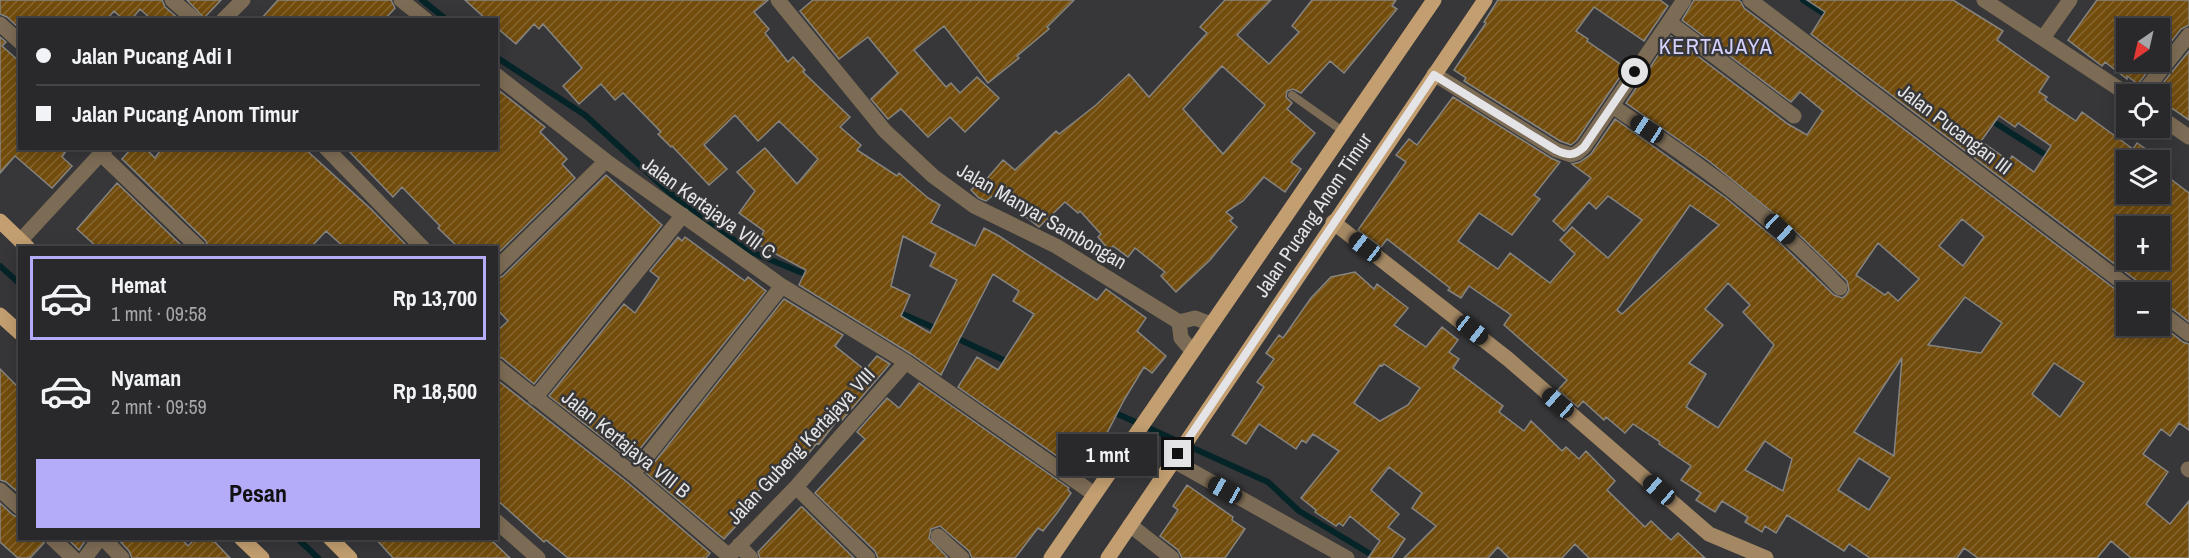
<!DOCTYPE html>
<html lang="id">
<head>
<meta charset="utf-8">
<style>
  :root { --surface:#29292b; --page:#353537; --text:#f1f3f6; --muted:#a5a6a9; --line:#454547; --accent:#b4acf9 }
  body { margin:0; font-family:"Archivo Narrow",sans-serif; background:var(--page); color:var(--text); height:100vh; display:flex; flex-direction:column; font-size:22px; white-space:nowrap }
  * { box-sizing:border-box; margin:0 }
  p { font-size:20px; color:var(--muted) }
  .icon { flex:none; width:33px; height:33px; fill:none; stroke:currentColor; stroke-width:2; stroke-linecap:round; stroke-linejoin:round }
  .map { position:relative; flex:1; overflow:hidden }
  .sheet { position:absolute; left:18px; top:246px; width:480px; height:294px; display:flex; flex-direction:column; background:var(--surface); border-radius:0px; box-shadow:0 3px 15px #0003,0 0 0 2px var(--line) }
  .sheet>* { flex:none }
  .guide { position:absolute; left:18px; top:18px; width:480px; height:132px; border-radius:0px; box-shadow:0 3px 15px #0003,0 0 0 2px var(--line); display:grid; align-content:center; height:132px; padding:0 18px; background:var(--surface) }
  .needle { width:39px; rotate:214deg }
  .fabs { position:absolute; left:2116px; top:18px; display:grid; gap:12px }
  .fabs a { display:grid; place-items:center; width:54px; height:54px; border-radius:0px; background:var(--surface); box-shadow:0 3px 15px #0003,0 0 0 2px var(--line); font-size:30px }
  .end { position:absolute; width:27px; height:27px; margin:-14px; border:8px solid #e4e4e6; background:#111; box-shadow:0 0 0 3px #111 }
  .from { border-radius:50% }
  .bubble { position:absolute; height:42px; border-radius:0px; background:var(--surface); box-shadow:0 3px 15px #0003,0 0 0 2px var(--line); font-size:20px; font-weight:700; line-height:42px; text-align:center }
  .car { position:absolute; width:18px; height:36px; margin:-18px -9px; border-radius:8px; box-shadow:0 0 4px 2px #0007; background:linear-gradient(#222 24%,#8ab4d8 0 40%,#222 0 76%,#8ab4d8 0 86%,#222 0) }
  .guide b { display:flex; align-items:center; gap:21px; height:57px; font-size:22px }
  .guide b+b { border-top:2px solid var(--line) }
  .guide i { width:15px; height:15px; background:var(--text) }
  ul { padding:10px 0 0; list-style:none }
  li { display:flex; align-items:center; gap:18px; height:84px; margin:0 12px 9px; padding:0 6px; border:3px solid transparent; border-radius:0px }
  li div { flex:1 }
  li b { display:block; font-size:22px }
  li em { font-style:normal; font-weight:700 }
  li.current { border-color:var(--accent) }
  li>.icon { width:54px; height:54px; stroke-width:1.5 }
  .action { display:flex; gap:12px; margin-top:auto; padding:12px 18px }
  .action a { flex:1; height:69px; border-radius:0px; background:var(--accent); color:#111; font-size:24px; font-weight:700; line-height:69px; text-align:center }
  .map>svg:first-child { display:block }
</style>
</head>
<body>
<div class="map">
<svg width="2189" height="558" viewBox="0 0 2189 558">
  <defs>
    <pattern id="building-hatch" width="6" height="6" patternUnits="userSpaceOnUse" patternTransform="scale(1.5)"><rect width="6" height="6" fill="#714c0d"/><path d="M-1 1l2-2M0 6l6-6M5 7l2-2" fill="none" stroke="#856630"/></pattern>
  </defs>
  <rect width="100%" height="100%" fill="#373739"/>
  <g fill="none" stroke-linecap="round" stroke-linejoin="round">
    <path stroke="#052427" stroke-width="6" d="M422 0 447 20
      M1803 0 1829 17
      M496 57 585 115 670 193 749 251 812 277
      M1989 119 2052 159
      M0 266 20 284
      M896 311 939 330
      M954 337 1010 363
      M1111 411 1268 482 1299 511 1377 558
      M297 538 318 558"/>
  </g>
  <path fill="url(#building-hatch)" stroke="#868481" stroke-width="1.5" fill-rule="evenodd" d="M0 0H162L165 7 180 20H152L140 9 131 20H124L114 11 106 20H20L19 28 7 17 0 14Z
    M187 0H221L204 18Z
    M278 0H391L395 8 384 20H260Z
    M465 0H768L754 12 769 29 765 33 788 62 793 57 805 70 803 72 850 117 840 127 861 145 857 150 897 176 899 173 928 198 940 205 931 223 975 246 984 228 999 236 1097 300 1106 289 1146 318 1137 331 1166 356 1152 373 1144 367 1124 400 1108 431 1080 472 958 387 977 357 998 370 1034 314 1013 301 1019 291 993 274 941 375 911 354 799 285 806 270 757 244 764 231 739 213 755 191 737 172 765 148 797 184 818 159 779 121 758 141 735 115 704 145 727 169 709 185 672 146 671 147 658 134 661 132 623 93 615 100 601 84 579 104 563 86 582 68 543 24 539 29 534 24 516 44 496 27V20H487ZM903 236 936 254 930 266 957 280 930 333 901 316 910 295 891 286Z
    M813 0H1074L1047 27 1049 29 1017 56 1019 58 988 83 944 26 914 50 946 87 951 83 960 93 977 77 999 98 965 132 950 117 928 137 901 109 888 119 871 99 898 73 868 37 839 59 800 11Z
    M1225 0H1271L1237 35 1269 64 1299 32 1292 26 1312 0H1396L1392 6 1397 9 1344 73 1330 61 1301 93 1293 89 1287 91 1286 97 1292 103 1287 109 1315 133 1291 162 1301 169 1285 192 1264 177 1243 201 1226 212 1233 218 1230 221 1237 227 1210 260 1176 292 1161 276 1165 272 1135 248 1128 257 1113 246 1109 250 1098 237 1101 234 1080 211 1078 213 1065 202 1039 227 1026 217 1030 213 1005 186 986 201 979 198 971 190 982 179 984 182 1003 160 1015 170 1056 131 1059 134 1096 105 1129 74 1149 97 1207 33 1200 27ZM1222 66 1265 105 1223 154 1183 109Z
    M1498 0H1660L1668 6 1644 41 1594 7 1576 31 1588 39 1587 41 1626 68 1577 140 1571 145 1560 141 1464 81 1466 78 1454 70 1486 23 1484 22Z
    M1694 0H1738L1741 2 1744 8 2127 298V326L2160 324 2183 342 2189 344V430L2179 423 2170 436 2161 429 2143 454 2168 472 2146 504 2170 524 2189 501V558H2131L2111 541 2097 558H1978L1964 548 1957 558H1870L1849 544 1844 551 1787 515 1776 533 1765 526 1762 532 1745 522 1748 517 1722 501 1715 512 1696 500 1701 493 1681 480 1691 466 1659 444 1660 442 1633 424 1625 433 1606 417 1604 420 1583 401 1578 407 1558 390 1567 380 1504 325 1511 315 1469 286 1461 298 1448 290 1450 288 1387 239 1381 247 1358 230 1406 162 1396 155 1409 139 1417 145 1453 97 1551 158 1560 162 1534 195 1540 199 1512 235 1479 213 1458 241 1498 269 1510 253 1550 283 1575 254 1560 240 1572 227 1608 258 1642 220 1608 196 1596 209 1589 202 1564 231 1553 221 1591 178 1572 164 1580 162 1591 154 1615 119 1726 198 1780 243 1834 295 1842 298 1846 295 1849 290 1847 281 1793 229 1709 161 1626 103 1671 36 1788 124 1807 135 1823 111 1800 92 1791 102 1682 20ZM1690 205 1719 225 1622 314 1617 310ZM1962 219 1984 237 1963 266 1939 246ZM1878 243 1919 279 1898 301 1888 292 1885 295 1856 275ZM1728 283 1750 305 1743 312 1774 345 1718 428 1686 407 1706 374 1689 363 1723 325 1705 309ZM1965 297 2002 323 1981 353 1928 345ZM1902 358 1894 456 1854 432ZM2054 363 2084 383 2060 417 2032 394ZM1765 441 1792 459 1783 491 1745 470ZM1859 458 1890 478 1869 510 1838 490Z
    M1807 0H1953L2003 31 1997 40 2049 77 2039 92 2047 97 2045 100 2076 121 2082 112 2133 149 2137 143 2162 160H2127V194H2160V171L2189 193V322L2166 304 2160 302V292H2145L2141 284 1811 34 1825 12ZM1999 116 2015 127 2018 123 2051 146 2034 172 2012 156 2009 161 1981 141ZM2127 226H2160V260H2127Z
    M2097 0H2189V25L2181 29 2160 56V28H2127V62H2155L2138 84 2127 76V79L2105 62 2102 66 2068 40Z
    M0 37 6 42 2 46 20 62V148H68L62 157 72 166 52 188 15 156 0 173Z
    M2189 51V120L2160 100V94H2154Z
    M496 88 545 127 540 132 567 159 562 164 575 178 496 255V248H459L438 228 440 226 402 187 393 197 346 148H496Z
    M132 148H145L155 158 162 148H304L372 210 409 248H345L326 231 310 248H208L206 241 122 159Z
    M606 175 662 225 534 384 502 358 496 356V332L508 321 496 308V279L503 276Z
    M117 183 184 248H98L77 229Z
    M678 237 682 241 685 237 745 281 748 277 766 291 631 460 549 396 624 304 635 313 659 278 650 271Z
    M1355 272 1374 289 1377 284 1408 308 1394 325 1426 347 1442 327 1458 340 1449 352 1459 359 1453 368 1503 406 1499 412 1524 431 1531 421 1562 451 1566 447 1579 459 1586 451 1615 481 1607 490 1645 527 1651 521 1671 540 1678 533 1705 558H1589L1575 544 1562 558H1509L1498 547 1488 558H1404L1436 526 1412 508 1422 493 1389 467 1371 490 1399 514 1388 527 1405 539 1392 558H1368L1380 541 1350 516 1343 526 1339 523 1336 526 1315 512 1316 510 1301 498 1339 451 1313 434 1306 443 1302 440 1296 449 1259 424 1246 444 1232 435 1264 387 1257 382 1274 359 1266 353 1279 335 1283 338 1311 298 1331 277ZM1384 364 1420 388 1408 405 1380 421 1354 403 1380 365 1382 366Z
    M784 299 843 335 835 346 865 370 877 356 890 364 842 420 839 418 819 444 817 443 804 459 797 454 779 476 774 473 756 494 761 499 724 539 646 473Z
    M0 369 20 389V494L6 482 0 480Z
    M496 379 627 482 710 553 706 558H568L546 540 544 542 496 499Z
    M919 383 1069 488 1068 490 1071 493 1057 513 1043 531 1038 528 1015 558H972L969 551 940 526 931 529 929 538 948 558H878L875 551 815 493 865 439 857 432 887 398 899 408Z
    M1187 485 1233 517 1232 520 1245 529 1225 558H1182L1178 550 1160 536 1178 510 1173 506Z
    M0 503 13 515 20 518V538H43L44 543 30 558H18L0 542Z
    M801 507H802L854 558H760L758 552Z
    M67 538H87L79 550Z
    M117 538H181L188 546 196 538H211L230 558H132L129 551Z
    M375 538H489L510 558H393Z"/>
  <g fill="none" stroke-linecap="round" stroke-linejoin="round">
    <path stroke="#7d6c55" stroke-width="8" d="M1292 95 1344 132"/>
    <path stroke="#7d6c55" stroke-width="15" d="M172 0 195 20
      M401 0 426 20
      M778 0 885 131 933 176 974 206 1056 246 1179 322 1195 318 1211 324
      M1750 0 2135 292
      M1984 0 2127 94
      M223 20 243 0
      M1669 22 1794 116
      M0 24 20 42
      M2043 38 2070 0
      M1434 74 1556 150 1571 155 1577 153 1584 147 1684 0
      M496 75 606 161 782 286 906 362 1094 494
      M2142 94 2189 35
      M1612 106C1697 162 1770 214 1840 288
      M2160 117 2189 137
      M326 148 423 248
      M101 154 199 248
      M21 240 106 148
      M496 269 606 161
      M2160 312 2189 334
      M1179 322 1181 338 1192 351
      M496 366 633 474 729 556
      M535 398 683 215
      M1174 461 1347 558
      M2188 469 2189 470
      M633 474 782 286
      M796 487 868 558
      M0 490 20 508
      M496 521 538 558
      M1130 525 1172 558
      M938 536 962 558
      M52 538 73 558
      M103 538 122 558
      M739 545 751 558
      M85 558 100 538
      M727 558 796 487 906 362"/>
    <path stroke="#a48864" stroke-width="15" d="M1333 222 1508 359 1709 534 1766 558"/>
    <path stroke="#c29e70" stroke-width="15" d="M0 221 28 248
      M0 315 20 333
      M241 538 262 558
      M330 538 350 558
      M1051 558 1434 0
      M1108 558 1485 0"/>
  </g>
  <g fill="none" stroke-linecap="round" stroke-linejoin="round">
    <path stroke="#e4e4e6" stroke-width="8" d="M1178 454 1434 75 1556 150C1568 156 1574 156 1584 147L1635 72"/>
  </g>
  <g text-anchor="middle" stroke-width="5" stroke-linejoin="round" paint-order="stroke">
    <g font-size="20" fill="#e4e4e6" stroke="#373739">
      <text transform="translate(1955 129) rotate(37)" y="7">Jalan Pucangan III</text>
      <text transform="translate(709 208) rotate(36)" y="7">Jalan Kertajaya VIII C</text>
      <text transform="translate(1313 215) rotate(-56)" y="7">Jalan Pucang Anom Timur</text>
      <text transform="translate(1042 216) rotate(30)" y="7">Jalan Manyar Sambongan</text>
      <text transform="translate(626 444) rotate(39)" y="7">Jalan Kertajaya VIII B</text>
      <text transform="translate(801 446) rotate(-47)" y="7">Jalan Gubeng Kertajaya VIII</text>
    </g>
    <g font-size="22" letter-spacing="1.5" fill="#d5d2fe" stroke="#373739">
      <text x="1716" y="54">KERTAJAYA</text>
    </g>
  </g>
</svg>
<div class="fabs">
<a><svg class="needle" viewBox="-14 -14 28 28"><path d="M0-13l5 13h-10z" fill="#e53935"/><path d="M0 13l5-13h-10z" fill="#a5a6a9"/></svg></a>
<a><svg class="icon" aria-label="locate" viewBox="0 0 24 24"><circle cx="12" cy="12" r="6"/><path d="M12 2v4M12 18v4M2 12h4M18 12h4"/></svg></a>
<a><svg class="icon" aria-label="layers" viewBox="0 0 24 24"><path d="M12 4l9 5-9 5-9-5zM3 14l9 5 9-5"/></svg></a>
<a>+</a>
<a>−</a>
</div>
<i class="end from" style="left:1635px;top:72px"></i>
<i class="end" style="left:1178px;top:454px"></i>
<div class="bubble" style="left:1058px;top:434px;width:99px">1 mnt</div>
<i class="car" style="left:1647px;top:129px;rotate:303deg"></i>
<i class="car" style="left:1780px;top:229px;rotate:133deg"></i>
<i class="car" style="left:1365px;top:247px;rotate:308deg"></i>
<i class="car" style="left:1472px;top:330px;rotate:128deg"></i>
<i class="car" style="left:1558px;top:403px;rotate:311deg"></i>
<i class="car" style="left:1225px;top:490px;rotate:299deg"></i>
<i class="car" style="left:1659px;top:490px;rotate:311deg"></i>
<div class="guide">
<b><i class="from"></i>Jalan Pucang Adi I</b>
<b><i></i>Jalan Pucang Anom Timur</b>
</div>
<section class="sheet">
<ul>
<li class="current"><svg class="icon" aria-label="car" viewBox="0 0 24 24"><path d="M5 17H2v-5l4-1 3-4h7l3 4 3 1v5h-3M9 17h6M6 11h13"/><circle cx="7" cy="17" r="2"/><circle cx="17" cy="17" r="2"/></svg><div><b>Hemat</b><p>1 mnt · 09:58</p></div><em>Rp 13,700</em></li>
<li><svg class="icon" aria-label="car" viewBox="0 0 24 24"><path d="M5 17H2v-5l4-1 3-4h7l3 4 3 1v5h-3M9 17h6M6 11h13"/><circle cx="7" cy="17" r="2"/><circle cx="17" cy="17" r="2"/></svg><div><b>Nyaman</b><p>2 mnt · 09:59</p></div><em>Rp 18,500</em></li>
</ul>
<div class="action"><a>Pesan</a></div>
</section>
</div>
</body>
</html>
